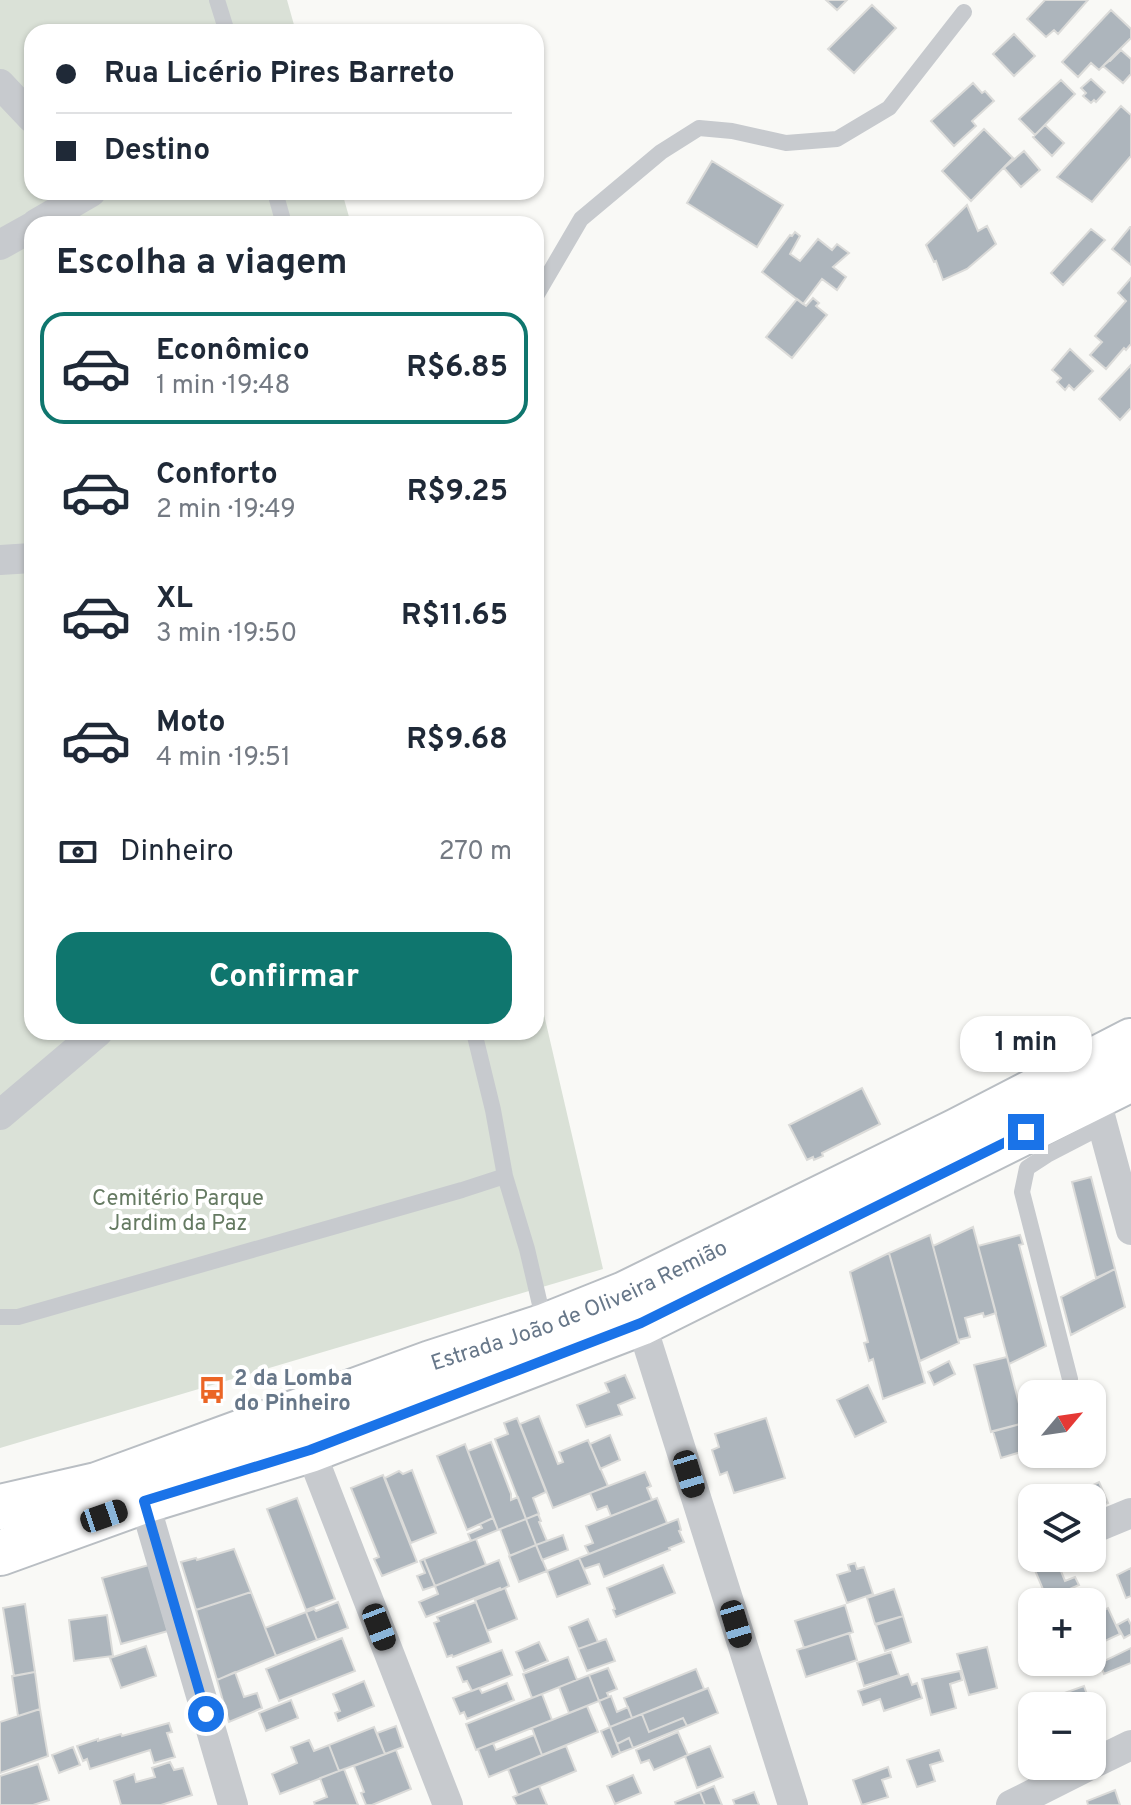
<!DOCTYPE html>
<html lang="pt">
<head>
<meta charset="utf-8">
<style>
  :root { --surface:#fff; --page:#f6f6f7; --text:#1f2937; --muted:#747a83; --line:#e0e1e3; --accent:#0f766e }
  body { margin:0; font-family:Overpass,sans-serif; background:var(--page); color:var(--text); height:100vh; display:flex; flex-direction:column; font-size:30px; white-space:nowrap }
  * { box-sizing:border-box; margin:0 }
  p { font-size:26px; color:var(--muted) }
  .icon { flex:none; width:44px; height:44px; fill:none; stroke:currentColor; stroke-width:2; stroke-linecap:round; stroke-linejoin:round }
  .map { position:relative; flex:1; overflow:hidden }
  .side { position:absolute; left:24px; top:216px; width:520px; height:824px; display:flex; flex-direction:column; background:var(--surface); border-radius:24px; box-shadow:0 2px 6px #0004 }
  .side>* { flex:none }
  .top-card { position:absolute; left:24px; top:24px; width:520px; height:176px; border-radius:24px; box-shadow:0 2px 6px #0004; display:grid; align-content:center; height:176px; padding:0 32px; background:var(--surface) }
  .needle { width:52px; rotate:61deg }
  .buttons { position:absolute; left:1018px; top:1380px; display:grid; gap:16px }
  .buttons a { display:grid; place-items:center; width:88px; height:88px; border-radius:16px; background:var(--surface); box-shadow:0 2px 6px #0004; font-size:40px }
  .end { position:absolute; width:36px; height:36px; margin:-18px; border:10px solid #1a73e8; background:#fff; box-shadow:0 0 0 4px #fff }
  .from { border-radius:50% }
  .bubble { position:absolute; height:56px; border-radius:24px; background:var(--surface); box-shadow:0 2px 6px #0004; font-size:26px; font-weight:700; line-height:56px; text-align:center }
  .car { position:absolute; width:24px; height:48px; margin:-24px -12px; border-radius:10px; box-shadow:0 0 6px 2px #0007; background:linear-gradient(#222 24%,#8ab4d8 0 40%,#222 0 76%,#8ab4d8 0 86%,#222 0) }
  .top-card b { display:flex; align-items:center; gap:28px; height:76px; font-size:30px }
  .top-card b+b { border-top:2px solid var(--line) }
  .top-card i { width:20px; height:20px; background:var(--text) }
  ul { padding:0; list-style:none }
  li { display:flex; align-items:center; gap:24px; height:112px; margin:0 16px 12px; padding:0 16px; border:4px solid transparent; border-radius:24px }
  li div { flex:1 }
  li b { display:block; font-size:30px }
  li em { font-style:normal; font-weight:700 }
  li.selected { border-color:var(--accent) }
  li>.icon { width:72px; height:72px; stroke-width:1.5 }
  h2 { padding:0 32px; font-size:36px; line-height:96px }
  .pay { display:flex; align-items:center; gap:20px; height:88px; padding:0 32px; font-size:30px }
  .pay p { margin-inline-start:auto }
  .cta { display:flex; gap:16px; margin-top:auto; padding:16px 32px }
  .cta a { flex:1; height:92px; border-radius:24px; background:var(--accent); color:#fff; font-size:32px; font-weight:700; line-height:92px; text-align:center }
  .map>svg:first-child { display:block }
</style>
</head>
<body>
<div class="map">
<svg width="1131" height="1805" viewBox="0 0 1131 1805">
  <rect width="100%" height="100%" fill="#f9f9f6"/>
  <path fill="#dae1d7" d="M0 0H287L296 32H32V192H342L351 224H32V1032H536V980L603 1269 0 1448Z"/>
  <path fill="#adb5bc" stroke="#dbdbd9" stroke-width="2" d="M826 0H847L837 10Z
    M1045 0H1088L1058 34 1054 30 1046 37 1027 19Z
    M872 5 896 28 854 73 828 49Z
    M1111 10 1131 29V38L1099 70 1091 63 1078 77 1062 62Z
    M1014 34 1035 56 1014 76 993 54Z
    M1121 50 1131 59V74L1123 83 1103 66 1109 61H1110Z
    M1091 79 1105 92 1096 102 1094 100 1091 103 1083 96 1086 93 1081 88Z
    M1061 80 1075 94 1035 135 1019 119Z
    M973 83 982 93 985 91 994 101 972 121 976 126 954 146 931 121Z
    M1121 106 1131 115V156L1092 202 1057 177Z
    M1045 125 1064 143 1052 156 1033 137Z
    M984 129 1013 158 971 201 942 171Z
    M1024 151 1040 170 1021 187 1004 168Z
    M712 161 783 205 757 247 687 203Z
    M967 205 978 231 987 226 996 244 967 269 943 280 936 261 934 262 926 245Z
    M1130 227H1131V265L1112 249Z
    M1091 229 1105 240 1063 285 1051 273Z
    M795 232 800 236 790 254 800 261 818 239 832 250 837 244 849 253 833 267 846 277 837 290 822 279 803 304 762 272 790 235 792 236Z
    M1131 278V344L1126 350 1124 348 1106 369 1090 355 1102 342 1095 336 1126 301 1118 293Z
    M813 298 819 303 816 306 827 315 792 358 766 337 797 299 806 306Z
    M1070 349 1093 371 1074 390 1069 385 1065 390 1057 382 1061 378 1052 370Z
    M1131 365V408L1120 420 1099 399Z
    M862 1088 880 1124 822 1153 823 1156 814 1160 813 1157 807 1160 789 1125Z
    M1091 1177 1115 1269 1096 1278 1072 1182Z
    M973 1227 996 1313 984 1317 983 1313 965 1318 970 1337 958 1340 933 1246Z
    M930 1235 959 1343 920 1361 889 1253Z
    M1020 1235 1023 1244 1019 1245 1046 1346 1009 1364 978 1246Z
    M889 1253 925 1383 883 1399 873 1359 869 1361 864 1343 868 1342 850 1272Z
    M1115 1269 1125 1307 1071 1335 1061 1297Z
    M1007 1357 1024 1423 991 1432 974 1365Z
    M949 1361 955 1374 934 1385 928 1372Z
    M625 1375 635 1398 618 1405 622 1415 586 1427 577 1405 609 1392 605 1383Z
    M868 1385 886 1422 855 1437 837 1400Z
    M539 1416 558 1464 563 1462 559 1452 588 1440 608 1486 553 1508 520 1424Z
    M517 1418 546 1492 533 1498 539 1514 526 1519 495 1439 508 1434 504 1423Z
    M766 1418 785 1478 734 1493 727 1472 720 1475 712 1450 719 1447 715 1434Z
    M1024 1423 1031 1449 1001 1458 993 1431Z
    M610 1435 620 1460 600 1469 590 1444Z
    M491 1442 511 1494V1500L518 1497 526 1519 498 1530 468 1451Z
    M465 1444 493 1518 467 1530 437 1456Z
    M412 1470 436 1533 411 1543 385 1478 399 1471 403 1474Z
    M645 1472 651 1486 647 1488 652 1500 611 1516 607 1506 597 1510 590 1493Z
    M383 1475 417 1562 382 1576 374 1559 379 1557 351 1488Z
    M1099 1482 1108 1503 1098 1507 1089 1487Z
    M297 1498 335 1599 306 1610 267 1509Z
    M657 1498 667 1523 589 1554 585 1546 593 1543 586 1526Z
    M538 1514 541 1521 539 1522 547 1541 536 1545 526 1519Z
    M493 1518 498 1530 471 1541 468 1534 482 1528 480 1524Z
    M526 1519 536 1545 510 1556 500 1529Z
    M678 1519 681 1530 679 1531 684 1542 669 1548 670 1550 604 1577 599 1564 584 1569 579 1558Z
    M563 1535 568 1550 542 1560 536 1545Z
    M476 1539 486 1565 435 1586 424 1559Z
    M536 1545 547 1571 519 1582 509 1556Z
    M234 1549 251 1592 196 1610 181 1562 196 1558 197 1560Z
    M579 1558 590 1584 557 1597 547 1571Z
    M424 1559 435 1586 423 1590 417 1576 425 1573 420 1561Z
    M1056 1559 1065 1581 1075 1577 1079 1585 1047 1599 1034 1568Z
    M499 1560 509 1586 501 1590 500 1588 426 1617 419 1602 438 1594 435 1586Z
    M855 1563 857 1569 864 1567 873 1594 847 1603 837 1575 850 1571 848 1565Z
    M149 1565 168 1631 121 1644 102 1578Z
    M663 1565 675 1593 616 1617 613 1610 615 1609 607 1588Z
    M1131 1568V1596L1126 1598 1117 1575Z
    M505 1588 517 1619 487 1631 475 1600Z
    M894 1589 903 1616 875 1624 867 1598Z
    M251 1592 276 1656 217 1680 196 1610Z
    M338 1602 348 1628 317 1640 306 1612 314 1609 316 1611Z
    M476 1602 491 1642 453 1657 452 1655 447 1657 434 1623 439 1621 437 1617Z
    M25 1604 35 1672 14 1676 3 1608Z
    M845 1605 853 1632 804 1648 795 1621Z
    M1108 1608 1120 1634 1092 1647V1616Z
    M306 1612 317 1640 276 1656 265 1628Z
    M107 1615 113 1656 74 1661 69 1620Z
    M903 1616 911 1642 885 1651 876 1625Z
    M588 1619 598 1642 578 1649 569 1627Z
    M1128 1619 1131 1625V1634L1124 1638 1117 1625Z
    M849 1633 857 1660 806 1677 797 1650Z
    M342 1638 355 1671 279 1701 266 1669Z
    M606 1639 615 1661 587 1671 578 1649Z
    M539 1642 548 1661 524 1671 516 1652Z
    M146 1646 156 1676 121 1688 110 1658Z
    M987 1647 997 1688 969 1695 957 1654Z
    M1131 1648V1663L1104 1674 1100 1663Z
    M502 1650 512 1675 472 1691 467 1681 463 1682 457 1667Z
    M891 1652 899 1675 864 1686 857 1663Z
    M568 1657 577 1680 532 1698 523 1674Z
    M608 1668 617 1689 607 1693 609 1697 599 1701 589 1675Z
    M696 1669 704 1689 632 1718 624 1698Z
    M960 1671 962 1680 950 1684 956 1708 931 1715 922 1679Z
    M35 1672 40 1709 18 1716 12 1676Z
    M235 1672 244 1697 257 1693 262 1708 229 1722 217 1680Z
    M908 1674 912 1685 917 1683 922 1698 884 1711 880 1699 863 1705 858 1691Z
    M589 1675 599 1701 569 1713 559 1687Z
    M364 1681 374 1706 338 1721 335 1713 340 1711 333 1694Z
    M507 1683 514 1700 467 1719 464 1712 460 1714 453 1698 479 1688 482 1693Z
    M1084 1686 1091 1706H1056L1053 1697Z
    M708 1688 718 1713 687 1726 683 1718 649 1732 642 1714Z
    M542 1694 552 1720 476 1750 466 1724Z
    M611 1696 617 1712 628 1707 632 1718 610 1727 599 1701Z
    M291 1700 298 1718 266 1731 259 1713Z
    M587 1706 598 1732 542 1755 532 1728Z
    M40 1709 48 1756 0 1773V1722Z
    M642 1714 649 1732 683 1718 687 1726 633 1748 629 1738 617 1744 610 1727Z
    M169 1723 172 1732 167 1733 175 1757 154 1763 150 1750 90 1769 87 1759 83 1761 77 1746 98 1739V1741L121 1734 122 1736Z
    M396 1726 403 1747 385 1754 377 1733Z
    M374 1727 385 1754 339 1771 329 1745Z
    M610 1727 620 1753 612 1757 601 1731Z
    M678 1732 688 1755 654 1770 649 1760 641 1763 636 1750Z
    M534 1735 542 1755 489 1777 478 1749 493 1743 496 1750Z
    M629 1738 633 1748 620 1753 617 1744Z
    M309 1740 314 1751 329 1745 339 1771 280 1794 272 1774 297 1763 291 1747Z
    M566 1746 576 1771 518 1795 508 1769Z
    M710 1746 723 1777 697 1788 685 1756Z
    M73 1747 80 1765 59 1773 52 1755Z
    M396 1750 411 1789 372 1805H366L361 1793 364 1792 354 1766Z
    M939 1750 943 1761 930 1765 935 1781 917 1787 907 1760Z
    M170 1762 174 1770 183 1768 192 1795 161 1805H121L114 1781 134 1774 136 1782 155 1777 152 1768Z
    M38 1764 49 1800 33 1805H0V1776Z
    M888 1767 891 1777 882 1780 888 1797 862 1805 853 1780Z
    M344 1769 358 1805H315L314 1802 327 1797 320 1778Z
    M633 1775 641 1793 615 1804 607 1786Z
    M539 1786 547 1805H517L513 1797Z
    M714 1786 722 1805H705L700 1792Z
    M1115 1790 1120 1805H1088L1087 1801Z
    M700 1792 705 1805H676L675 1802Z
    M754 1792 759 1805H735L733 1800Z"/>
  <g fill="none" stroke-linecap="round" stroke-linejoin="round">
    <g stroke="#b9bec3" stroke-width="48">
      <g id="secondary">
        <path id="s1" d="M0 1507 97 1485 431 1363 545 1326 625 1294 957 1131 1131 1041"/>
        <path d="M0 1553 144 1501 310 1450 641 1323 1131 1079"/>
      </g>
    </g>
    <path stroke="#c7cace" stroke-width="16" d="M217 0 227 32
      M275 192 284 224
      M536 296 581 219 661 152 699 128 732 131 786 143 837 139 889 108 964 12
      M474 1032 493 1110 505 1176 527 1249 545 1326
      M0 1317H18L462 1190 505 1176
      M1070 1379 1022 1192 1027 1168 1047 1155 1103 1126"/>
    <path stroke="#c7cace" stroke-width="30" d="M0 84 32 118
      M36 224 91 192
      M0 245 32 227
      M0 560 32 558
      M1095 1097 1131 1230
      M0 1115 98 1032
      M641 1323 793 1805
      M310 1450 448 1805
      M144 1501 233 1805
      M1092 1529 1131 1513
      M1092 1764 1131 1745
      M1011 1805 1088 1766"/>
    <use href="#secondary" stroke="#fff" stroke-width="44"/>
  </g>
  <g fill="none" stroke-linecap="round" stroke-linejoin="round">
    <path stroke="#1a73e8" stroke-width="10" d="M206 1714 144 1501 310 1450 641 1323 1026 1132"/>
  </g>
  <defs>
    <g id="bus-bare" transform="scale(2.16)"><path d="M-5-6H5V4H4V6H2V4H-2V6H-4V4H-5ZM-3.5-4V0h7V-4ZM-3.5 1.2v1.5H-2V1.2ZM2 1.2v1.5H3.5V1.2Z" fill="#eb6525" stroke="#fff" stroke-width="2.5" paint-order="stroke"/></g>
  </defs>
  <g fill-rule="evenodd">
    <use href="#bus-bare" x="212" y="1390"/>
  </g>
  <g text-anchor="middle" stroke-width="8" stroke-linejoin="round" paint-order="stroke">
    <g font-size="22" fill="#657a62" stroke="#fff">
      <text x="178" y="1205">Cemitério Parque<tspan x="178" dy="25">Jardim da Paz</tspan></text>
    </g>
    <g font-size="22" fill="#677789" stroke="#fff">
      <text dy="8" stroke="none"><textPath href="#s1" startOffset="614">Estrada João de Oliveira Remião</textPath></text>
    </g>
    <g font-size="22" font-weight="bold" fill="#677789" stroke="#fff" text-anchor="start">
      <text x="234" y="1385">2 da Lomba<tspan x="234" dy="25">do Pinheiro</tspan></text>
    </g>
  </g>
</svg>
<div class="buttons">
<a><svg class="needle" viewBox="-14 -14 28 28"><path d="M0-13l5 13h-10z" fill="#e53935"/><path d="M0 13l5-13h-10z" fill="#747a83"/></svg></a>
<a><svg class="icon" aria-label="layers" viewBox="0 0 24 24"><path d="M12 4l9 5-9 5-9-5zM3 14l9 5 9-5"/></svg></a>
<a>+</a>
<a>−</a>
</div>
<i class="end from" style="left:206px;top:1714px"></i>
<i class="end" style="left:1026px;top:1132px"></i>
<div class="bubble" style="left:960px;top:1016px;width:132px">1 min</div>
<i class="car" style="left:689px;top:1474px;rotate:163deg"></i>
<i class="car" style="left:104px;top:1516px;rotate:71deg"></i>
<i class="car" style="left:736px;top:1624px;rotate:163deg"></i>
<i class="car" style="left:379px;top:1627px;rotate:159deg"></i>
<div class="top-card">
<b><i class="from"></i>Rua Licério Pires Barreto</b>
<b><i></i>Destino</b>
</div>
<section class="side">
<h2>Escolha a viagem</h2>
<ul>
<li class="selected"><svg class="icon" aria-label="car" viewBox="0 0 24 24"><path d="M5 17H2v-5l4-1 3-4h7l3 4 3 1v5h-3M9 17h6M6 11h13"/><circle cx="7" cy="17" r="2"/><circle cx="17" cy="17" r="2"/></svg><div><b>Econômico</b><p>1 min · 19:48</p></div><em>R$6.85</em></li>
<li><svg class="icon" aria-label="car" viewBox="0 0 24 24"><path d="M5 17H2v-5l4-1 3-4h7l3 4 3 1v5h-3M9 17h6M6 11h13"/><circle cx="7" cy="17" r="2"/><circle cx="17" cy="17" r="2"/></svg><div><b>Conforto</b><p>2 min · 19:49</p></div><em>R$9.25</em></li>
<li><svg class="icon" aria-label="car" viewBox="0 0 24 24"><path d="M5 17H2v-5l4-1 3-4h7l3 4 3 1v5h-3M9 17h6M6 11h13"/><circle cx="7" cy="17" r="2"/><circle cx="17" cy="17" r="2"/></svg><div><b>XL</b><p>3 min · 19:50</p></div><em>R$11.65</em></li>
<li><svg class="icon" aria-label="car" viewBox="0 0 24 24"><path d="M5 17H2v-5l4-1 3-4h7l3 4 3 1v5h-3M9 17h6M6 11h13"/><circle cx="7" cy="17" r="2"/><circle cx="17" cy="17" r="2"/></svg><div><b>Moto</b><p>4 min · 19:51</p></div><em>R$9.68</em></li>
</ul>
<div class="pay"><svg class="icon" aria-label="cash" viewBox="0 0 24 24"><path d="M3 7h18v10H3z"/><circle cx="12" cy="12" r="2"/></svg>Dinheiro<p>270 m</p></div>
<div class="cta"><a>Confirmar</a></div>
</section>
</div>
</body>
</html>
